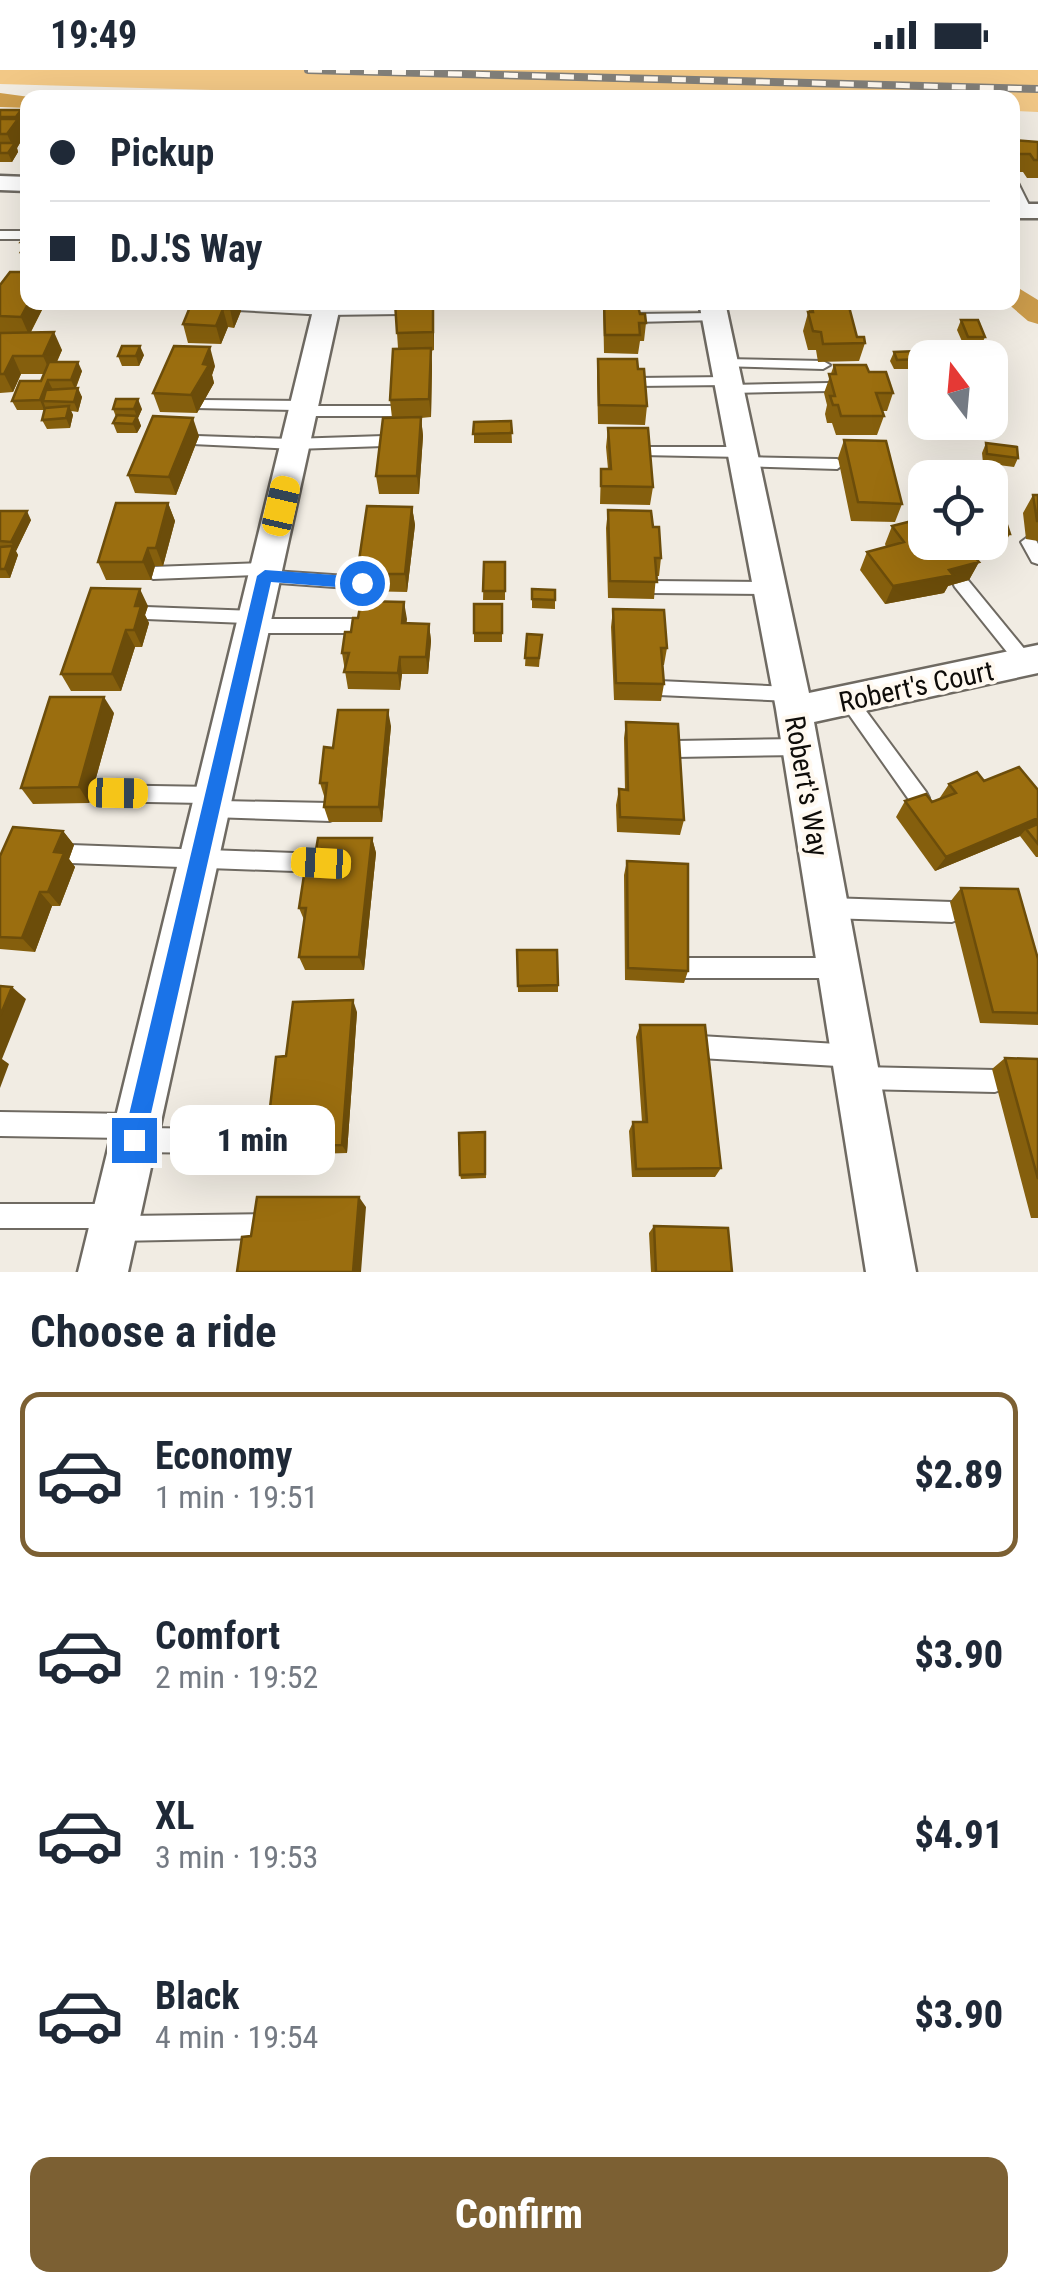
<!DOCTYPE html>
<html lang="en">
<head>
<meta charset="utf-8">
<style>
  :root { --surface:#fff; --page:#f2f2f3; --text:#1f2937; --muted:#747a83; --line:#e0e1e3; --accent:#7c6033 }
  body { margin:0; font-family:"Roboto Condensed",sans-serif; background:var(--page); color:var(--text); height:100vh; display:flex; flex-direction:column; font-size:38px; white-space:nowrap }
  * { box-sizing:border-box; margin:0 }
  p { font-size:32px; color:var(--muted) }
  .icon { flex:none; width:55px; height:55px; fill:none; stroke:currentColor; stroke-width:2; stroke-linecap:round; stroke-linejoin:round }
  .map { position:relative; height:1202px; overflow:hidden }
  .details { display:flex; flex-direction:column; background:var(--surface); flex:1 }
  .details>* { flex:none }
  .guide { position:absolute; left:20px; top:20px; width:1000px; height:220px; border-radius:20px; box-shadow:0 10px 40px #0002; display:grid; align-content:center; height:220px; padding:0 30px; background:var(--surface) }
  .needle { width:65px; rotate:344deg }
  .buttons { position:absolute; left:908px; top:270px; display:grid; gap:20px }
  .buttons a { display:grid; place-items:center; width:100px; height:100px; border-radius:20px; background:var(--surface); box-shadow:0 10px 40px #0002; font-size:50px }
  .end { position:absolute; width:45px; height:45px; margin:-22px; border:12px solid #1a73e8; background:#fff; box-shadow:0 0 0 5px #fff }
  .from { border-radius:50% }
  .bubble { position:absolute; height:70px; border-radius:20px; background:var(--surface); box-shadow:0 10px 40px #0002; font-size:32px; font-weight:800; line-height:70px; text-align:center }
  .car { position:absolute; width:30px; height:60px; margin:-30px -15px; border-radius:12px; box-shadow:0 0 8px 2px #0007; background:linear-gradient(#f5c518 24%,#345 0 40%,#f5c518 0 76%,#345 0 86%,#f5c518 0) }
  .guide b { display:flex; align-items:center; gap:35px; height:95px; font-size:38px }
  .guide b+b { border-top:2px solid var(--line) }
  .guide i { width:25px; height:25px; background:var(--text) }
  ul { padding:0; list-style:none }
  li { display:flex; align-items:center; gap:30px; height:165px; margin:0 20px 15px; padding:0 10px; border:5px solid transparent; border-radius:20px }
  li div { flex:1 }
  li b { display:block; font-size:38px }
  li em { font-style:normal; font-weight:800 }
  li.current { border-color:var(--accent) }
  li>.icon { width:90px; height:90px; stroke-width:1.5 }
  h2 { padding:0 30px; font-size:45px; line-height:120px }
  .action { display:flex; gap:20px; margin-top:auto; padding:20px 30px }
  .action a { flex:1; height:115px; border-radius:20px; background:var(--accent); color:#fff; font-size:40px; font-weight:800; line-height:115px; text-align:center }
  .status { display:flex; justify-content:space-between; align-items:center; height:70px; padding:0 50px; background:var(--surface); direction:ltr }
  .status svg { height:28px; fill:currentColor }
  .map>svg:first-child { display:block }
</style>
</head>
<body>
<div class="status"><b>19:49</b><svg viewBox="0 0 49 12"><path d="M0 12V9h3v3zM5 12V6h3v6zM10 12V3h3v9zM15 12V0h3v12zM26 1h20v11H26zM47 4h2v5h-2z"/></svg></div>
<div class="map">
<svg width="1038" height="1202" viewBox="0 0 1038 1202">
  <rect width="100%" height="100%" fill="#f1ece3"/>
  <path fill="#f2c886" d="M0 0H1038V42L1013 41 1012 28H497L0 14Z"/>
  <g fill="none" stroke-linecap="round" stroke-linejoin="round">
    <path fill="#cd9d4c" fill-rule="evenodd" d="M0 23 37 28H28V38L0 37Z
      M1012 214 1038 230V254L1028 251 1006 232H1012Z"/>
    <g stroke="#6f6a62" stroke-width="4">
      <path id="service" d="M1012 110 1018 113 1032 141 1030 143 1020 141 1012 125Z
        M0 161H28V169H0Z
        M236 232 332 237 401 236 407 240 401 244 326 245 237 240 231 236Z
        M715 243 720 244V250L634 252 628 248 634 244Z
        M724 289 823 291 830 295 823 299 719 296V290Z
        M728 307 735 311 731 315 829 313 836 317 829 321 730 323 723 319 727 315 636 316 629 312 636 308Z
        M200 330 304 331 311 336H393L400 341 393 346H303L296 340 195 338 193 335Z
        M197 366 291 369 384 366 391 371 384 376 295 379 192 374V368Z
        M646 377H742L749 382 742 387 641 385V379Z
        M744 387 837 389 844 394 837 399 739 396 737 392Z
        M1029 466 1035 468 1038 474V494L1032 492 1021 472Z
        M266 493 272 495 273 501 362 507 370 513 362 519 265 512 259 510 257 505 153 509 145 503 153 497Z
        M961 507 967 509 1031 587 1034 592 1031 597H1019L955 517 953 513 955 509Z
        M653 511 770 512 778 518 770 524 653 523 645 517Z
        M146 537 255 541 261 542 262 549H363L371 556 363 563H253L247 561 246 553 146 549 138 543Z
        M659 611 791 617 797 619 800 624 797 629 791 631 659 625 653 623 650 618 653 613Z
        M849 624 855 626 926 722 929 728 926 734 919 736 912 734 843 636 840 631 843 626Z
        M801 669 808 671 810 677 808 683 801 685 675 687 668 685 666 679 668 673 675 671Z
        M92 715 214 717 221 719 224 725 221 731 330 733 337 736 340 742 337 748 330 751 211 747 204 745 201 739 204 733 92 731 85 729 82 723 85 717Z
        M71 775 321 784 328 787 331 793 328 799 321 802 71 793 64 790 61 784 64 778Z
        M828 828 952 832 959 835 962 842 959 849 952 852 828 848 821 845 818 838 821 831Z
        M683 888H838L846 891 849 898 846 905 838 908H683L675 905 672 898 675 891Z
        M700 966 854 975 862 978 865 986 862 994 854 997 700 988 692 985 689 977 692 969Z
        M860 997 995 1000 1003 1003 1006 1011 1003 1019 995 1022 860 1019 852 1016 849 1008 852 1000Z
        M0 1042 134 1044 142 1048 145 1058 284 1060 292 1064 296 1072 292 1080 284 1084 135 1082 127 1078 124 1068 0 1066Z
        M0 1134H114L123 1137 126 1146 266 1144 275 1147 278 1156 275 1165 266 1168 116 1171 107 1168 104 1158H0Z"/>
    </g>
    <g stroke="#6f6a62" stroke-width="5">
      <path id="minor" d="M0 106 28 107V121L0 120Z
        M1012 134H1038V148H1012Z
        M315 232H341L128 1202H78Z
        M699 232H725L809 623 1038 575V603L814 652 916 1202H866L776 639Z"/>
    </g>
    <use href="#service" fill="#fff" fill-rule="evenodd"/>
    <use href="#minor" fill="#fff" fill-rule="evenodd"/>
    <g stroke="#827f79" stroke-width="8">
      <path id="rail" d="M308 0 1038 19"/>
    </g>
    <use href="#rail" stroke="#fff9f0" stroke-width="5" stroke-dasharray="14" stroke-linecap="butt"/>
  </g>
  <path fill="#855f0d" d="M0 40 24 49 20 55 24 66 17 78 18 82 12 92H0Z
    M1012 70 1038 72V108H1027L1023 102H1012Z
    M28 164V197L21 182 23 178 21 172Z
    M0 215 28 232H46L31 262 62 280 57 292 82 301 76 318 82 327 78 342 71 341 73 345 70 358 47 359 42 350 45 336 44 340H17L12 331 41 311 44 304H21L13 322 0 323Z
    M192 232 241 241 234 258 228 257 221 274 188 273 183 254Z
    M434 232V280L431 281 432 296 431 347 421 348 423 366 419 424H379L376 406 392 348 390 330 398 278 397 263Z
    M603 232H637L640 244 646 253 644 271H640L638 284 604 283Z
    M811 232 865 273 859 291 818 292 816 280H808L803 261Z
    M961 250 985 267 981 276H964L957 260Z
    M894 282 921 289 918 299H894L890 291Z
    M144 285 139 296H122L118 286Z
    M598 289 638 299 647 336 645 355 598 354 597 307Z
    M834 295 869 302 893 323 887 341H882L884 346 877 365H836L832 353H827L825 344 827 335 824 323Z
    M215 296 212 305 214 313 197 343 160 342 153 323Z
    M113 339H142L138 348 141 356 137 363H117L113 353 116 347Z
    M511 351 512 373H474V352Z
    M608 358 653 417 650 435 600 434 601 399H608L606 377Z
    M199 366 176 425 135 423 128 405Z
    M844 370 902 434 895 452 851 451 838 388Z
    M986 373 1018 388 1014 397 983 393 982 383Z
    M1033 425H1038V471L1026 469 1023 443Z
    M168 433 175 451 163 496H155L151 510H106L98 492Z
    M412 437 415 455 407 522 361 521 357 504Z
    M608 440 653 457 661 488 659 506H656L654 529 608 528 606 458Z
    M0 441 31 450 16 481 18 485 10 508H0Z
    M990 452 1010 464 1005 473H989Z
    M892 456 925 472 979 492 969 510 948 516 944 523 885 534 860 500 867 482 886 477 885 474Z
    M484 492H505V530H483Z
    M532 519 555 530V539L532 538Z
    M404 532 406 553 429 554 431 571 428 604H402L400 620 348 619 342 583 358 548Z
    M502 534V572H474V563Z
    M148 536 145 545 149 553 142 577H135L121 621H71L61 604Z
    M613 539 667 578 664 595H662L664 614 661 631 614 630 611 557Z
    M527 564 541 574 539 597 525 596Z
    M114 643 89 733 33 734 21 718Z
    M626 652 684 750 680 765 617 762 616 735 619 719 625 720 624 668Z
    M391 656 382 752H329L324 737 325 729 320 713 333 678Z
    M984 711 1038 720V787H1036L1020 766 935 801 896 747 905 731 932 732 939 729 949 714Z
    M63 761 74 775 69 789 75 797 60 836H52L35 882 0 879V786Z
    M372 768 376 783 364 900H305L299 887 305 852 299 838 314 792Z
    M627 791 688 901 684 913 625 910 624 805Z
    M961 818 1038 889V955L980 953 950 832Z
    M517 880 558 915V922H518Z
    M357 942 347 1083 283 1085 276 1076 278 1055H276L269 1046 286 986Z
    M640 955 721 1098 715 1107H632L629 1061 633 1052H642L636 967Z
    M1005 988 1038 989V1148H1031L992 999Z
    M485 1062 486 1108 461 1109 460 1105Z
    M654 1156 732 1202H651L649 1163Z"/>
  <path fill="#6c4d0a" d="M21 40 24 49 20 55 24 66 17 78 18 82 12 92 8 83 13 77 7 64 17 49 16 47Z
    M29 232H46L29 265 21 247Z
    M232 232H239L241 241 234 258 230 239Z
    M433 232H434V280L433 262Z
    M223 239 228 257 221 274 216 256Z
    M54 262 62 280 51 304 43 286Z
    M140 276 144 285 139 296 136 286Z
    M210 277 215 296 212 305 214 313 197 343 191 325Z
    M431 278 432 296 431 347 429 329Z
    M13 286 21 304 13 322 4 304Z
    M78 292 82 301 75 319 71 310Z
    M48 310 53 320 43 331 45 336 44 340 40 330Z
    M78 318 82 327 78 342 74 332Z
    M138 329 142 339 138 348 141 356 137 363 133 354 137 347 134 339Z
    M69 336 73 345 70 358 66 348Z
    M421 347 423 366 419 424 417 406Z
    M193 348 199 366 176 425 169 407Z
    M168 433 175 451 163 496 156 478Z
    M412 437 415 455 407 522 405 504Z
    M27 441 31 450 16 481 11 472Z
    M13 476 18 485 10 508 5 499Z
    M148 478 155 496 151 510 143 492Z
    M979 492 969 510 948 516 944 523 885 534 893 516Z
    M140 519 148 536 145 545 149 553 142 577 134 560 135 536Z
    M404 532 407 549 405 571 402 553Z
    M429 554 431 571 428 604 426 587Z
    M126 560 135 577 121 621 112 604Z
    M400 587 402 604 400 620 398 603Z
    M104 627 114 643 89 733 79 717Z
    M388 640 391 656 382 752 379 737Z
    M1038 748V758L1026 759 1020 766 935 801 946 787Z
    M63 761 74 775 69 789 75 797 60 836 48 822 54 782Z
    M372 768 376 783 364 900 359 887Z
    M40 822 52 836 35 882 22 868Z
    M12 917 26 929 2 989 9 994 0 1018V946Z
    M353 930 357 942 347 1083 342 1075Z
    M359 1127 366 1137 361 1202H353Z"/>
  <path fill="#9b6e0f" stroke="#6c4d0a" stroke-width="2.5" d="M0 40H21L16 47H0Z
    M0 49H18L7 64H0Z
    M1012 70 1038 72V90H1034L1030 84H1012Z
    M0 73H15L8 83H0Z
    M28 164V182H21L27 172H21Z
    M10 202H28L29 232 21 247 0 246V215Z
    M192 232H232L230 239H223L216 256 183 254Z
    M395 232H433V262L397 263Z
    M604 232H637L640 244H645L646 253H639L640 265H605Z
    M811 232 848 233 857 267H864L865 273 823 274 821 262 813 261 808 242H813Z
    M961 250H978L985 267H968Z
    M54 262 43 286H13L4 304H0V263Z
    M122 276H140L136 286H118Z
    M174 276 210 277 203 294 209 295 191 325 153 323Z
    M431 278 429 329 390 330 393 279Z
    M918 281 921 289 897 290 894 282Z
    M598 289H637L638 299H644L647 336 599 335Z
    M49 292H78L71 310H48L40 330 12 331 20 311H41Z
    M834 295H866L869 302H886L893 323H876L884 346H841L838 335H833L830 326H835L829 304H836Z
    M78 318 74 332 43 331 46 320Z
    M116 329H138L134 339H113Z
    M69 336 66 348 42 350 45 338Z
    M117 345 137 346 133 354 113 353Z
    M153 346 193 348 169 407 128 405Z
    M421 347 417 406H376L383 348Z
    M511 351 512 363 473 364 474 352Z
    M608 358H648L653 417 601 416V399H611Z
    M844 370 886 371 902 434 858 432Z
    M986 373 1017 377 1018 388 987 384Z
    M1033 425H1038V451H1037Z
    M116 433H168L156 478H148L143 492H98Z
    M367 436 412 437 405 504H357Z
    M608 440 651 441 653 457H659L661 488H655L657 512 610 511Z
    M0 441H27L11 472 0 471Z
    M920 449 925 454V472H962L979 492 949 500 953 505 893 516 867 482 904 472 892 456Z
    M990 452H1006L1010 464H994Z
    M13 476 5 499H0V477Z
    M484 492H505V521H483Z
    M91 518 140 519 135 536H141L134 560H126L112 604H61Z
    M532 519 555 520V530L532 529Z
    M361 531 404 532 402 553 429 554 426 587H400L398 603 344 602 349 583H342L345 562H351L353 548H358Z
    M474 534H502V563H474Z
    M613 539 664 540 667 578H661L664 614 616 613Z
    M527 564 542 565 539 588H525Z
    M50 627H104L79 717 21 718Z
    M338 640H388L379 737H324L327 713H320L324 677 333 678Z
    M626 652 678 654 684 750 620 747 619 719 628 720Z
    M1019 697 1038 720V748L946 787 905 731 926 724 932 732 956 723 949 714 977 702 984 711Z
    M1038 754V774L1026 759Z
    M13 757 63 761 54 782 64 783 48 822H40L22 868 0 867V786Z
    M318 768H372L359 887H299L306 838H299L306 792H314Z
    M627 791 688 794V901L628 898Z
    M961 818 1018 819 1038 889V943L993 942Z
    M517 880H557L558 915 518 916Z
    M0 916 12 917 0 946Z
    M353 930 342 1075 276 1076 280 1046H269L276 987 286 986 293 932Z
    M640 955H705L721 1098 636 1099 633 1052H647Z
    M1005 988 1038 989V1109Z
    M485 1062V1104L460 1105 459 1063Z
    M257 1127H359L353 1202H237L242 1167 251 1166Z
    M654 1156 728 1158 732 1202H656Z"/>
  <path fill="#1a73e8" d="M265 500 362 507 369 513 362 519 271 512 145 1070 141 1078 134 1081 126 1078 123 1070 257 506Z"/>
  <g text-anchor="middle" stroke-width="8" stroke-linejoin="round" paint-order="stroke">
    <g font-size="28" fill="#0e0c09" stroke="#fff9f0">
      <text transform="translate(916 616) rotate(-12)" y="10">Robert's Court</text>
      <text transform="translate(807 716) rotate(80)" y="10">Robert's Way</text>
    </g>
  </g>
</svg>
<div class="buttons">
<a><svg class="needle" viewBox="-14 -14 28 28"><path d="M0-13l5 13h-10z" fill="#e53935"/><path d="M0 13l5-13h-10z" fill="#747a83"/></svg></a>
<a><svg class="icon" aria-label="locate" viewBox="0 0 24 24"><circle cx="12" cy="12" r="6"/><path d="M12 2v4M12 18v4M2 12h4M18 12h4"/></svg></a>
</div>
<i class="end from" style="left:362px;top:513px"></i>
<i class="end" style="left:134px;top:1070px"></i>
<div class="bubble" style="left:170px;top:1035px;width:165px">1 min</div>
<i class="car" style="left:281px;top:436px;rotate:13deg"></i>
<i class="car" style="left:118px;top:723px;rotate:91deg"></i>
<i class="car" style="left:321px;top:793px;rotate:273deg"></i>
<div class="guide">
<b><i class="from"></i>Pickup</b>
<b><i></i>D.J.'S Way</b>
</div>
</div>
<section class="details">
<h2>Choose a ride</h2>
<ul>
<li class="current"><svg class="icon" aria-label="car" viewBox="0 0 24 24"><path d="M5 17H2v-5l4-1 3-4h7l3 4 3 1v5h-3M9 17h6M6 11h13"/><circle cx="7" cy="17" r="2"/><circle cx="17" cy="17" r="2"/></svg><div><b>Economy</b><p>1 min · 19:51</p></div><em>$2.89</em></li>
<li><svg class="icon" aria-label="car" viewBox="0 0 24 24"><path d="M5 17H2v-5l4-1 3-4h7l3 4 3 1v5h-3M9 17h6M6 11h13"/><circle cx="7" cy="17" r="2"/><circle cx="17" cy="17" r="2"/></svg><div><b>Comfort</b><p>2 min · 19:52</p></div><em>$3.90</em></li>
<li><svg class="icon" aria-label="car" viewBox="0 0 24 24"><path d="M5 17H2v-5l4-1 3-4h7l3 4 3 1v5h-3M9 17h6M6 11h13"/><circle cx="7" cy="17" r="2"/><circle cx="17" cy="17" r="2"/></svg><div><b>XL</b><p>3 min · 19:53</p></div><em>$4.91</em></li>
<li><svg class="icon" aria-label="car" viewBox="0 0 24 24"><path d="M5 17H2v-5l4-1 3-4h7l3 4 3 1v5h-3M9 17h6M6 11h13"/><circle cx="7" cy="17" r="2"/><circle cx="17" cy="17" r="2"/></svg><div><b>Black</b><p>4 min · 19:54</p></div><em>$3.90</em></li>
</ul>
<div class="action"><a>Confirm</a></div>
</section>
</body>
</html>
